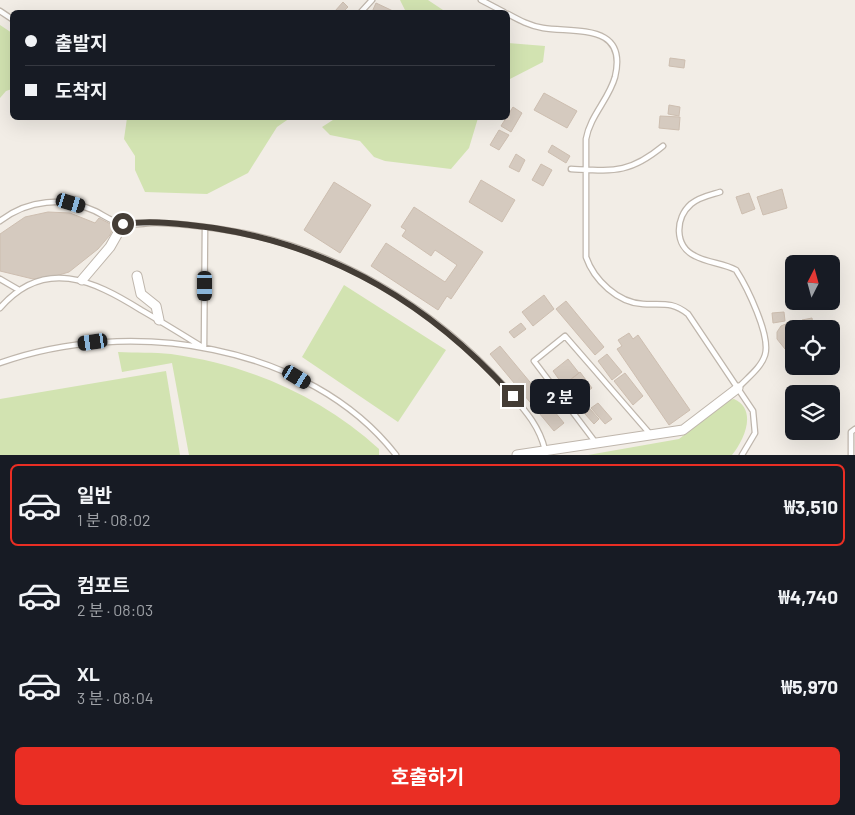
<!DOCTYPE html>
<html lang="ko">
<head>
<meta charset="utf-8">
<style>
  :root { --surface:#171b24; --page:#20242c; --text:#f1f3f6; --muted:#9ea1a6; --line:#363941; --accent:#ea2e24 }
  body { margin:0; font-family:Barlow,"Noto Sans KR",sans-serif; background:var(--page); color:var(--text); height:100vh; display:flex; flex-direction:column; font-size:19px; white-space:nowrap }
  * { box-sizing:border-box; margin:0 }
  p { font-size:16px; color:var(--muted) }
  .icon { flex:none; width:28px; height:28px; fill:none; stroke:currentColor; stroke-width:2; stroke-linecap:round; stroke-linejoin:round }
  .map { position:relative; height:455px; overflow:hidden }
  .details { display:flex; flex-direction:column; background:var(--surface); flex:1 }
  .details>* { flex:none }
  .hud { position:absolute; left:10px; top:10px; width:500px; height:110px; border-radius:8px; box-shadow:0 5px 20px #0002; display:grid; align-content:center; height:110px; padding:0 15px; background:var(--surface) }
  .needle { width:32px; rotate:6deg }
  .fabs { position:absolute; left:785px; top:255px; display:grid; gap:10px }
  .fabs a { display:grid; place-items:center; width:55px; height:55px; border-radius:8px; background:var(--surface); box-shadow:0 5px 20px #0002; font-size:25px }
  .end { position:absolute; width:22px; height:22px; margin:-11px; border:6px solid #443d36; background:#fff; box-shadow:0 0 0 2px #fff }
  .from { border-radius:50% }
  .bubble { position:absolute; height:35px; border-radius:8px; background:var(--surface); box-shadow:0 5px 20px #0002; font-size:16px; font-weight:700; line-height:35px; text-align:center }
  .car { position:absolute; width:15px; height:30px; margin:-15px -8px; border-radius:6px; box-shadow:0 0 4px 1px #0007; background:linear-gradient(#222 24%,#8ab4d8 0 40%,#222 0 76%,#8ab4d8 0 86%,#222 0) }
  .hud b { display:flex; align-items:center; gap:18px; height:48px; font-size:19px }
  .hud b+b { border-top:1px solid var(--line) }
  .hud i { width:12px; height:12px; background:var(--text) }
  ul { padding:9px 0 0; list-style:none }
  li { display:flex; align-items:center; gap:15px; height:82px; margin:0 10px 8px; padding:0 5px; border:2px solid transparent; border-radius:8px }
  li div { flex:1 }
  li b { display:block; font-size:19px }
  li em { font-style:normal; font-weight:700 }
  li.current { border-color:var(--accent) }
  li>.icon { width:45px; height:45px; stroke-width:1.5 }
  .primary-button { display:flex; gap:10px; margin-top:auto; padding:10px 15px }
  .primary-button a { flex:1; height:58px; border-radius:8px; background:var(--accent); color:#fff; font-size:20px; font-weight:700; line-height:58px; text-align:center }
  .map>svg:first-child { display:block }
</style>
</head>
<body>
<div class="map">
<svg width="855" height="455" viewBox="0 0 855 455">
  <rect width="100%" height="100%" fill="#f2ede6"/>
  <path fill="#d2e3b1" d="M400 0H428L446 12H406Z
    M0 25 12 33V89L6 91 0 98Z
    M508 43 545 46 543 62 508 80Z
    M127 118H290L277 127 248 173 207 194 145 192 135 170V156L124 139Z
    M336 118H478L469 148 451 169 385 161 374 157 360 141 330 135 322 127Z
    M344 285 446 350 398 422 302 357Z
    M118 352C135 353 154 352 171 354 249 365 321 396 379 449V455H189L172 363 122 372Z
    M166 371 180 455H0V399Z
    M734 399C758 410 744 440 732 455H588L679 439 729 400Z"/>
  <path fill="#d5cabf" stroke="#cdbeb0" d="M343 2 348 7 343 12H337L335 11Z
    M376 3 393 11 394 12H372Z
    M670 58 685 60 684 68 669 66Z
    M544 93 577 111 567 128 534 110Z
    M669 105 680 107 679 116 668 114Z
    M513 107 522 113 511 132 501 126Z
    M660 116 680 117 679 130 659 128Z
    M499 130 509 135 499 150 490 145Z
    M552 145 570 156 566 163 548 152Z
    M516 154 525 160 519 172 509 167Z
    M541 164 552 170 543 186 532 180Z
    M481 180 515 200 502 222 469 202Z
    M334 182 371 205 340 253 304 230Z
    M782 189 787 208 763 215 757 197Z
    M749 193 755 209 742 214 736 197Z
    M414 207 483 252 451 299 447 296 438 310 371 266 386 243 445 282 457 265 435 250 431 256 402 236 406 230 401 227Z
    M48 212 70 213 95 223 99 218 114 226 110 235 98 249 69 272 52 277 33 279 0 271V234L25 217Z
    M544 295 554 309 533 326 522 312Z
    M566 301 604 347 595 355 556 309Z
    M784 312 785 321 773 323 772 313Z
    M812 318 813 325 803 327 802 320Z
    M521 323 526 329 514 338 509 332Z
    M788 323H796L802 329H794L793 349H785L777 339V332L781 326Z
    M629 333 633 339 638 335 690 410 669 425 617 349 622 346 618 340Z
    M500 346 564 423 554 431 490 354Z
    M607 354 622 372 612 380 598 361Z
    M568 359 579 373 563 385 553 371Z
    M580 372 592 388 575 401 563 386Z
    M625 373 643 396 633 405 614 381Z
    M598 403 612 419 605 424 591 408Z
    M590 409 599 419 594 424 585 414Z"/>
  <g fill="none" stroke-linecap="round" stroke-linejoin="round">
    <g stroke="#bfb6ac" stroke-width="7">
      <path id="lane" d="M481 0 504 12
        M0 11 12 19
        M361 12 372 0
        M508 14C519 20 530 26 543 28 576 33 628 23 615 77 609 99 590 116 586 139V257C594 280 618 303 643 304 662 305 672 301 688 314L753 411 755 433 742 455
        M571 169C613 171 629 174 663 146
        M720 192C710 195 699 197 691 204 675 218 674 246 695 256 708 263 723 263 736 270 747 287 771 336 765 355 761 368 747 378 738 388
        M0 221C29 199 63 197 95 211 103 215 114 223 123 224 134 226 149 222 160 223 188 224 216 228 243 233 344 253 436 311 505 387 522 407 539 424 545 450
        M0 279 19 290
        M0 308C44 257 93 280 141 310 162 322 183 335 204 348L205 227
        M0 363C128 317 309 343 396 455
        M596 443 534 361 565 336 651 435
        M851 455V432L855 429"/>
    </g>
    <g stroke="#bfb6ac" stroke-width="11">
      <path id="street" d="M137 276 141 294 156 306 159 320
        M82 280 110 247 123 224
        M517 455 683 430 738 388"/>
    </g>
    <use href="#lane" stroke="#fff" stroke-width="4.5"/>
    <use href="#street" stroke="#fff" stroke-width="9"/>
  </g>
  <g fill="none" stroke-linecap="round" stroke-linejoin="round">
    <path stroke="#443d36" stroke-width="6" d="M123 224C153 220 184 224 214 228 335 247 431 305 513 396"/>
  </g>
</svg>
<div class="fabs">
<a><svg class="needle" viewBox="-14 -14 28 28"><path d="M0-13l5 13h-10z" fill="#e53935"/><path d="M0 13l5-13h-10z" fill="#9ea1a6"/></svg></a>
<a><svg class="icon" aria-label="locate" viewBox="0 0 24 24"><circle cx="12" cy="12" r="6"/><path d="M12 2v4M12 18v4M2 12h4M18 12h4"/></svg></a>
<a><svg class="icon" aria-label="layers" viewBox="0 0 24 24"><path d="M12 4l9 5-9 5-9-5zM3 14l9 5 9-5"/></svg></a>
</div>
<i class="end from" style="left:123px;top:224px"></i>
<i class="end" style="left:513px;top:396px"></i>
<div class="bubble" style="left:530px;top:379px;width:60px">2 분</div>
<i class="car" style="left:71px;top:203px;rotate:107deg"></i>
<i class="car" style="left:205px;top:286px;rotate:180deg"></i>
<i class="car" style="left:93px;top:342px;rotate:262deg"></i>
<i class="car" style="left:297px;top:377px;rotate:121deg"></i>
<div class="hud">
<b><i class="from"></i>출발지</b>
<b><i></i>도착지</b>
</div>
</div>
<section class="details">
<ul>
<li class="current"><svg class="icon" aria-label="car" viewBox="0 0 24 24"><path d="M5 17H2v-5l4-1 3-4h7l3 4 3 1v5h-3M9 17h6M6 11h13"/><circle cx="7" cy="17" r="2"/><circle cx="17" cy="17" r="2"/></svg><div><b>일반</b><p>1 분 · 08:02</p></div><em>₩3,510</em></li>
<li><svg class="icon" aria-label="car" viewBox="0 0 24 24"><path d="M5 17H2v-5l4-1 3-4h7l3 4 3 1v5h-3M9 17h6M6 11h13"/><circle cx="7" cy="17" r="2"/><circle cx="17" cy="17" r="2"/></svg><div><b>컴포트</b><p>2 분 · 08:03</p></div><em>₩4,740</em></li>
<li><svg class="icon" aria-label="car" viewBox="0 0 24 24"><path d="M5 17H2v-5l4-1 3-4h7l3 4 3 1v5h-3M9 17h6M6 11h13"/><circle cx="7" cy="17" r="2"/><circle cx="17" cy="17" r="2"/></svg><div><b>XL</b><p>3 분 · 08:04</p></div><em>₩5,970</em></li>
</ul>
<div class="primary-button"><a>호출하기</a></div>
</section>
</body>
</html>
